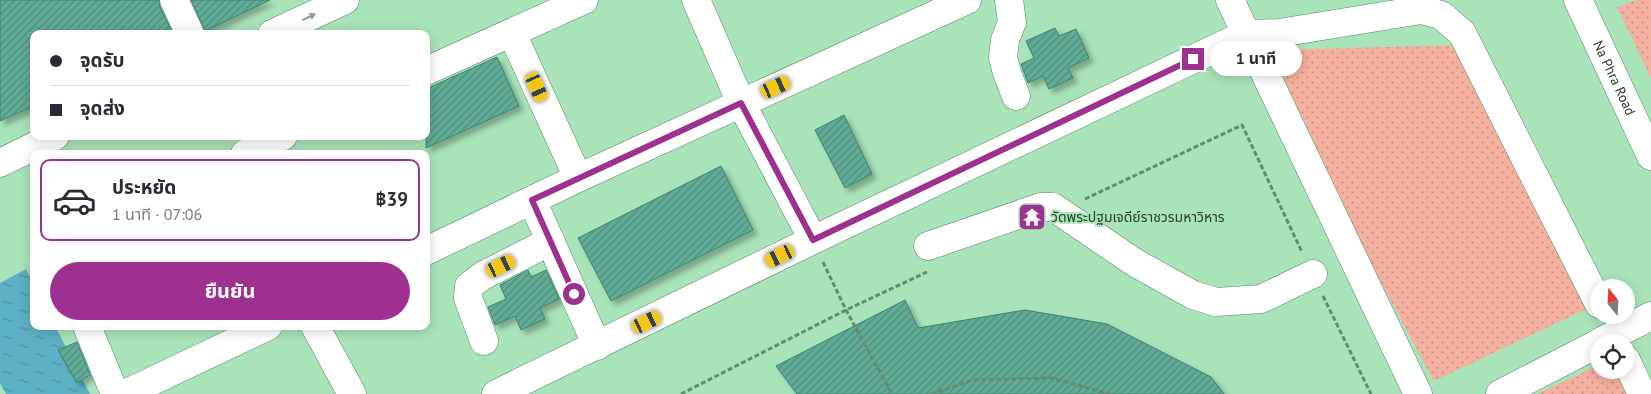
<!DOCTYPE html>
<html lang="th">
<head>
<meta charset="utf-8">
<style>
  :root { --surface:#fff; --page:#f7f7f7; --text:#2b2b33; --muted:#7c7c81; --line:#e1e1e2; --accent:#9e3090 }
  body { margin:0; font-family:"PT Sans","Noto Sans Thai",sans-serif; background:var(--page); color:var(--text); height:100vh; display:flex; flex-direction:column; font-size:19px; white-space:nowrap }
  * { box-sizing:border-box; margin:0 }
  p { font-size:16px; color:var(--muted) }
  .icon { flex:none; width:28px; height:28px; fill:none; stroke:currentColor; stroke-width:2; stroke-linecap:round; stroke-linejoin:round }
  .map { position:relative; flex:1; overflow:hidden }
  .side { position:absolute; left:30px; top:150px; width:400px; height:180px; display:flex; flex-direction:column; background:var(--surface); border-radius:10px; box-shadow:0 2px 12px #0003 }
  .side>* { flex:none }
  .guide { position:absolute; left:30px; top:30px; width:400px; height:110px; border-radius:10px; box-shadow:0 2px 12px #0003; display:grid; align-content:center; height:110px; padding:0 20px; background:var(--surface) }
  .needle { width:32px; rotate:342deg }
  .tools { position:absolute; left:1590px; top:279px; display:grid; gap:10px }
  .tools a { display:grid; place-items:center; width:45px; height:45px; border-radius:50%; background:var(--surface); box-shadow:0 2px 12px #0003; font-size:25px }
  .end { position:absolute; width:22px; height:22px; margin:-11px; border:6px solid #9e3090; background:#fff; box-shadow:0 0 0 2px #fff }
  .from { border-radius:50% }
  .bubble { position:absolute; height:35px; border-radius:18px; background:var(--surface); box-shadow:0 2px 12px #0003; font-size:16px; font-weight:700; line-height:35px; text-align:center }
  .car { position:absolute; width:15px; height:30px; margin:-15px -8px; border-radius:6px; box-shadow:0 0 4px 1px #0007; background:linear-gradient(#f5c518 24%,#345 0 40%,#f5c518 0 76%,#345 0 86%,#f5c518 0) }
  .guide b { display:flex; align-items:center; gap:18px; height:48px; font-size:19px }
  .guide b+b { border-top:1px solid var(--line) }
  .guide i { width:12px; height:12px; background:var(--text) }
  ul { padding:9px 0 0; list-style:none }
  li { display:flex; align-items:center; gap:15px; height:82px; margin:0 10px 8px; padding:0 10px; border:2px solid transparent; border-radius:10px }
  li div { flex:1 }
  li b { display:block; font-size:19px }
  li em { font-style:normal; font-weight:700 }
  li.active { border-color:var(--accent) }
  li>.icon { width:45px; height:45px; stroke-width:1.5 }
  .primary-button { display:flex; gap:10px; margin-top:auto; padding:10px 20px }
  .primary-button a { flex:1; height:58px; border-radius:30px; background:var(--accent); color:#fff; font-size:20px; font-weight:700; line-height:58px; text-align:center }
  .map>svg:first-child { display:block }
</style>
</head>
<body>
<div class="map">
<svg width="1651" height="394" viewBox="0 0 1651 394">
  <defs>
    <pattern id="grass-dots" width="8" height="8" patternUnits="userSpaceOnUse" patternTransform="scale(1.25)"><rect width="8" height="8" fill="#f5b0a0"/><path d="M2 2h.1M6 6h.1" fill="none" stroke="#c69183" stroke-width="1.8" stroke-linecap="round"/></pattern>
    <pattern id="water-ripples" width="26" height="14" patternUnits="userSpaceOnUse" patternTransform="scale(1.25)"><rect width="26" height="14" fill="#5db1c4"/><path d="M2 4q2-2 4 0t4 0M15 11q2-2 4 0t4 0" fill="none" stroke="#4d91a0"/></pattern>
    <pattern id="building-hatch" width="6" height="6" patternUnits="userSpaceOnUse" patternTransform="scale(1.25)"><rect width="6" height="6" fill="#61ac97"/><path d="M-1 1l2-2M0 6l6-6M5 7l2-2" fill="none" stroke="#508d7c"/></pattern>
    <filter id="shadow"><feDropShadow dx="4.5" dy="4.5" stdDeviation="2.5" flood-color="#0004"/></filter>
  </defs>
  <rect width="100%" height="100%" fill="#a9e3ba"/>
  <path fill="url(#grass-dots)" d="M1637 0H1651V78L1617 7Z
    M1459 45 1593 306 1434 381 1317 164 1274 50Z
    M1599 365V370H1620L1632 394H1537Z"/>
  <path fill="url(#water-ripples)" d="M26 269 34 284V326H55L90 394H6L0 383V283Z"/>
  <path fill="url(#building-hatch)" stroke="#388370" filter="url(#shadow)" d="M0 0H159L160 7 173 34H34V106L0 121Z
    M191 0H270L205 31Z
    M1055 28 1059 36 1076 29 1089 58 1068 68 1073 78 1049 89 1043 76 1028 83 1021 64 1034 58 1026 41Z
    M497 57 519 106 426 148V89Z
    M844 115 872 174 845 188 815 130Z
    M721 166 753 230 611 301 578 238Z
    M528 270 531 277 546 270 559 299 540 308 545 319 521 330 515 316 495 325 488 307 506 299 500 285Z
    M905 300 918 328 1025 310 1107 324 1211 377 1224 394H797L776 366Z
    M77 342 90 375 77 383 58 350Z"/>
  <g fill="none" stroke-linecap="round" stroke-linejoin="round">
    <g stroke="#528864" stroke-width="29">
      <path id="minor" d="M174 0 190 34
        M696 0 741 103 813 240
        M1009 0 1012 22 1005 40 1003 57 1007 73 1016 96
        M1230 0 1418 394
        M1416 0 1421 10 1441 15 1462 33 1599 304
        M512 33 578 178
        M272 34 345 0
        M426 71 584 0
        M245 154 283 136
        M0 163 55 136
        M532 200 597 346
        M928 246 1041 207H1053L1134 262 1193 295 1216 302 1261 299 1313 274
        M426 251 578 178 967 0
        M87 326 115 394
        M315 326 352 394
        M484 341 468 298 469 286 484 275 551 241
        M1600 342 1651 316
        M1626 360 1642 394
        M125 394 268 326
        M496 394 813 240 1246 34 1279 33 1421 10
        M1500 394 1599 343"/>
    </g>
    <g stroke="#528864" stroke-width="29">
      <g id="major">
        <path id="s1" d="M1578 0 1651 156"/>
      </g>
    </g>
    <path stroke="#648b70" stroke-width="3" stroke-dasharray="5 2.5" stroke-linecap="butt" d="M1085 199 1242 125 1302 252
      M823 262 846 310 892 394
      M1323 296 1371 394
      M681 394 846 310 927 272
      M931 394 973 380 1052 378 1110 394"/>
    <use href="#minor" stroke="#fff" stroke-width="28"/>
    <use href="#major" stroke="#fff" stroke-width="28"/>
  </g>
  <defs><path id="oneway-solid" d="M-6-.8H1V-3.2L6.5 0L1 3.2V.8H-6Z" transform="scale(1.25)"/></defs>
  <use fill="#949f97" href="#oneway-solid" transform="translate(309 17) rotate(-25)"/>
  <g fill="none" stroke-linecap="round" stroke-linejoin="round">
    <path stroke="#9e3090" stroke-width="6" d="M574 294 532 200 741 103 813 240 1193 59"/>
  </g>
  <defs>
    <g id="temple-square" transform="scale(1.4375)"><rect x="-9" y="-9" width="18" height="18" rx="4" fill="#9e3090" stroke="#a9e3ba"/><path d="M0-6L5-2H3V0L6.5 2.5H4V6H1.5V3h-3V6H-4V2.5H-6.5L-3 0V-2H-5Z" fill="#fff"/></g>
  </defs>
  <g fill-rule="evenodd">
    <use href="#temple-square" x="1032" y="217"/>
  </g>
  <g text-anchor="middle" stroke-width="4" stroke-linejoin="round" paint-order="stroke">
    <g font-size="14" fill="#283f2f" stroke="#a9e3ba">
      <text dy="5" stroke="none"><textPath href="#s1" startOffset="86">Na Phra Road</textPath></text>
    </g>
    <g font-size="14" fill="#283f2f" stroke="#a9e3ba" text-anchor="start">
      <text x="1051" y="222">วัดพระปฐมเจดีย์ราชวรมหาวิหาร</text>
    </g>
  </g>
</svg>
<div class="tools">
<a><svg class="needle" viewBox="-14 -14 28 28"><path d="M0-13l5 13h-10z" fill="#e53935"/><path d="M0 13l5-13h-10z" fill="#7c7c81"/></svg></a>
<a><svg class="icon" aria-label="locate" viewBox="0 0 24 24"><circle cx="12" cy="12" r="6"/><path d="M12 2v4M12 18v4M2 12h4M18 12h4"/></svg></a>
</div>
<i class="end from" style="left:574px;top:294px"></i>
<i class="end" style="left:1193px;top:59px"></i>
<div class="bubble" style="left:1210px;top:41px;width:92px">1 นาที</div>
<i class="car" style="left:537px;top:87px;rotate:156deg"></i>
<i class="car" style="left:776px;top:87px;rotate:66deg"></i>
<i class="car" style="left:780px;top:256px;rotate:244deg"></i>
<i class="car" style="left:501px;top:266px;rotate:64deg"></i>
<i class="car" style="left:647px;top:322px;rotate:64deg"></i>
<div class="guide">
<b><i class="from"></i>จุดรับ</b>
<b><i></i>จุดส่ง</b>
</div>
<section class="side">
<ul>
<li class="active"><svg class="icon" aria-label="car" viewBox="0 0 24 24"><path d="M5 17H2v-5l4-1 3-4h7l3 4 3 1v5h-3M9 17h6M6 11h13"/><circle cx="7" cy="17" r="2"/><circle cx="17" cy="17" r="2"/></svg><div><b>ประหยัด</b><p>1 นาที · 07:06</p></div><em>฿39</em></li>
</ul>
<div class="primary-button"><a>ยืนยัน</a></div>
</section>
</div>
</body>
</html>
